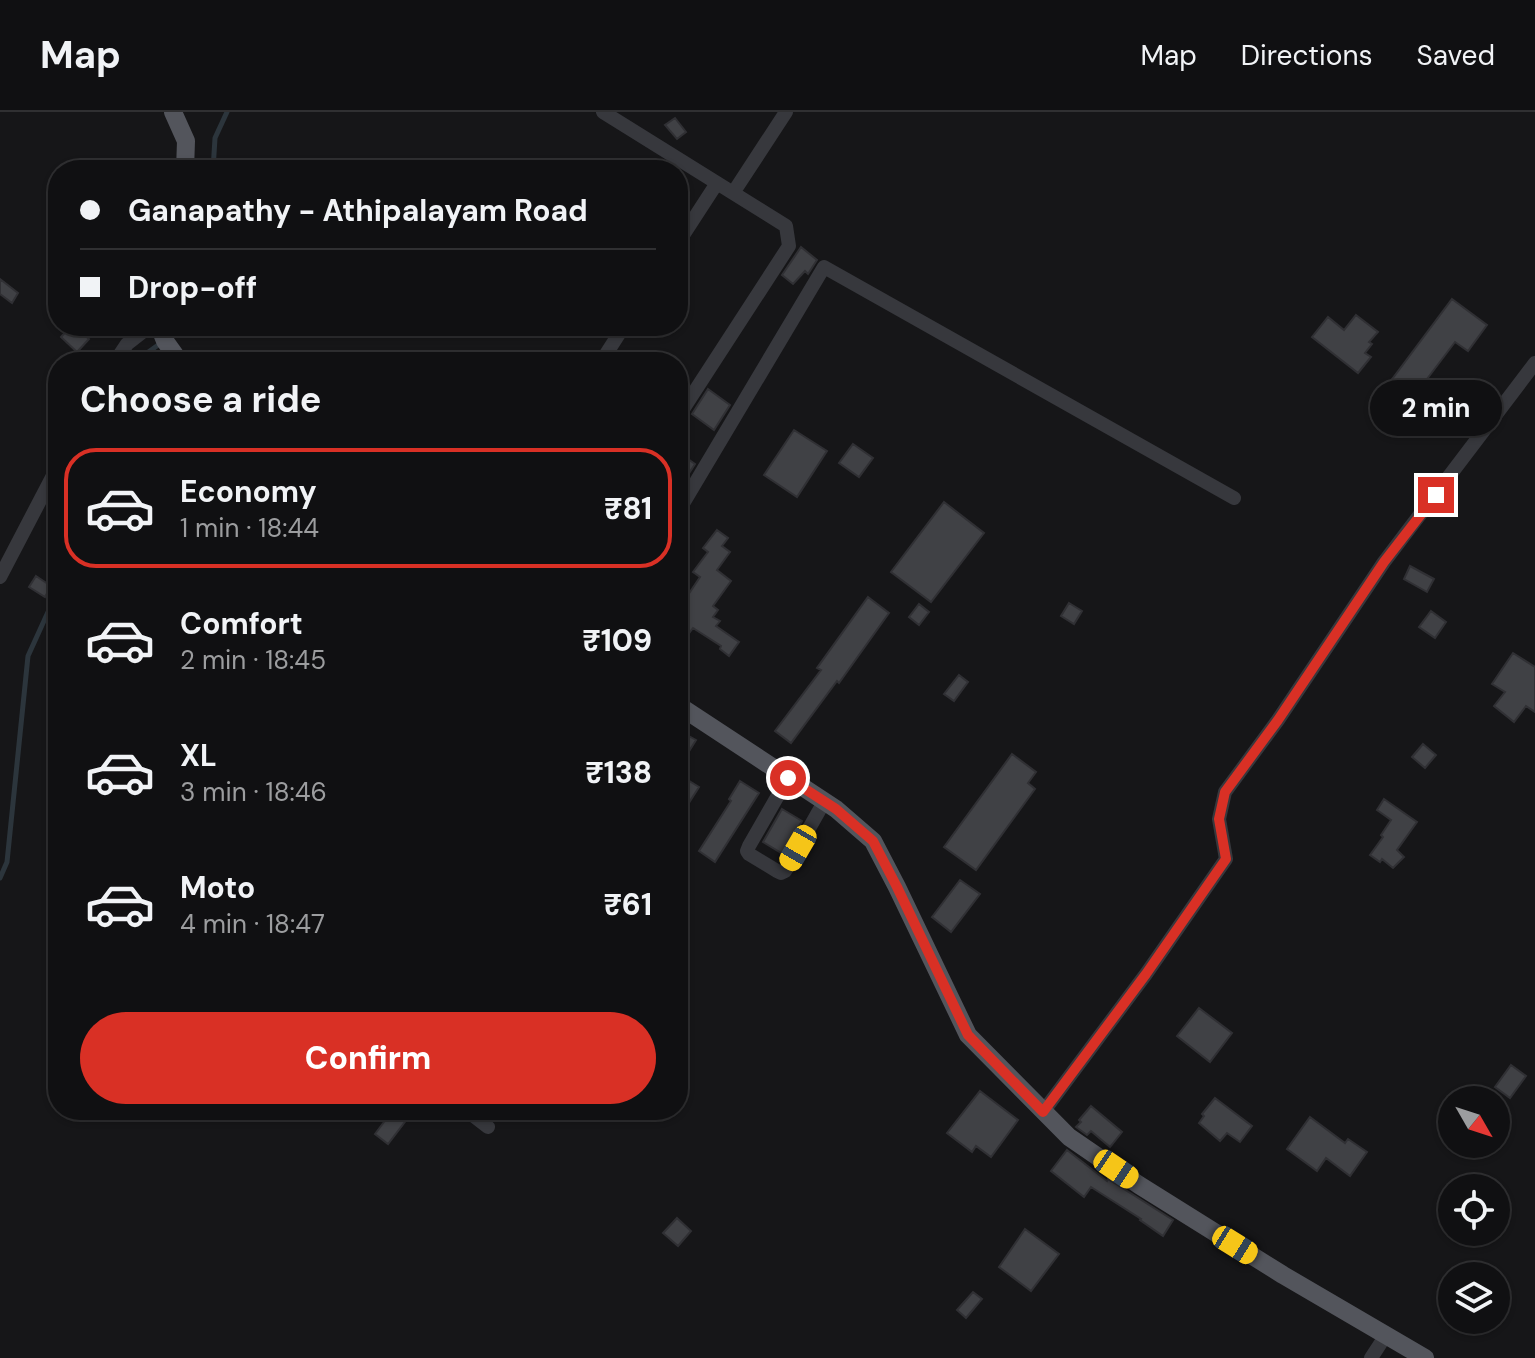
<!DOCTYPE html>
<html lang="en">
<head>
<meta charset="utf-8">
<style>
  :root { --surface:#101012; --page:#1e1e20; --text:#f1f3f6; --muted:#9c9d9f; --line:#303032; --accent:#d93025 }
  body { margin:0; font-family:"DM Sans",sans-serif; background:var(--page); color:var(--text); height:100vh; display:flex; flex-direction:column; font-size:30px; white-space:nowrap }
  * { box-sizing:border-box; margin:0 }
  p { font-size:26px; color:var(--muted) }
  .icon { flex:none; width:44px; height:44px; fill:none; stroke:currentColor; stroke-width:2; stroke-linecap:round; stroke-linejoin:round }
  .map { position:relative; flex:1; overflow:hidden }
  .sheet { position:absolute; left:48px; top:240px; width:640px; height:768px; display:flex; flex-direction:column; background:var(--surface); border-radius:32px; box-shadow:0 2px 6px #0004,0 0 0 2px var(--line) }
  .sheet>* { flex:none }
  .hud { position:absolute; left:48px; top:48px; width:640px; height:176px; border-radius:32px; box-shadow:0 2px 6px #0004,0 0 0 2px var(--line); display:grid; align-content:center; height:176px; padding:0 32px; background:var(--surface) }
  .needle { width:52px; rotate:129deg }
  .buttons { position:absolute; left:1438px; top:974px; display:grid; gap:16px }
  .buttons a { display:grid; place-items:center; width:72px; height:72px; border-radius:50%; background:var(--surface); box-shadow:0 2px 6px #0004,0 0 0 2px var(--line); font-size:40px }
  .end { position:absolute; width:36px; height:36px; margin:-18px; border:10px solid #d93025; background:#fff; box-shadow:0 0 0 4px #fff }
  .from { border-radius:50% }
  .bubble { position:absolute; height:56px; border-radius:28px; background:var(--surface); box-shadow:0 2px 6px #0004,0 0 0 2px var(--line); font-size:26px; font-weight:800; line-height:56px; text-align:center }
  .car { position:absolute; width:24px; height:48px; margin:-24px -12px; border-radius:10px; box-shadow:0 0 6px 2px #0007; background:linear-gradient(#f5c518 24%,#345 0 40%,#f5c518 0 76%,#345 0 86%,#f5c518 0) }
  .hud b { display:flex; align-items:center; gap:28px; height:76px; font-size:30px }
  .hud b+b { border-top:2px solid var(--line) }
  .hud i { width:20px; height:20px; background:var(--text) }
  ul { padding:0; list-style:none }
  li { display:flex; align-items:center; gap:24px; height:120px; margin:0 16px 12px; padding:0 16px; border:4px solid transparent; border-radius:32px }
  li div { flex:1 }
  li b { display:block; font-size:30px }
  li em { font-style:normal; font-weight:800 }
  li.current { border-color:var(--accent) }
  li>.icon { width:72px; height:72px; stroke-width:1.5 }
  h2 { padding:0 32px; font-size:36px; line-height:96px }
  .cta { display:flex; gap:16px; margin-top:auto; padding:16px 32px }
  .cta a { flex:1; height:92px; border-radius:48px; background:var(--accent); color:#fff; font-size:32px; font-weight:800; line-height:92px; text-align:center }
  header { display:flex; align-items:center; gap:48px; box-sizing:border-box; height:112px; padding:0 40px; background:var(--surface); border-bottom:2px solid var(--line) }
  header strong { font-size:38px }
  nav { display:flex; gap:44px; margin-inline-start:auto; font-size:28px }
  .map>svg:first-child { display:block }
</style>
</head>
<body>
<header>
<strong>Map</strong>
<nav><a>Map</a><a>Directions</a><a>Saved</a></nav>
</header>
<div class="map">
<svg width="1535" height="1246" viewBox="0 0 1535 1246">
  <rect width="100%" height="100%" fill="#161618"/>
  <g fill="none" stroke-linecap="round" stroke-linejoin="round">
    <path stroke="#2c353c" stroke-width="5" d="M213 58 215 26 227 0
      M142 250 147 241 161 231
      M0 766 7 750 28 544 58 478"/>
  </g>
  <path fill="#404145" stroke="#303034" stroke-width="2" d="M675 6 686 20 677 27 665 13Z
    M801 135 817 148 808 162 805 159 793 172 782 163Z
    M0 167 18 181 12 191 0 182Z
    M1452 187 1487 213 1468 239 1455 230 1427 267 1442 278 1422 304 1411 296 1407 302 1381 282Z
    M1356 203 1378 220 1369 230 1372 232 1365 241 1371 245 1358 261 1312 225 1328 205 1344 218Z
    M71 214H74L89 227 77 240 61 225Z
    M708 277 730 293 714 318 692 302Z
    M794 318 827 339 797 385 764 363Z
    M853 332 873 346 859 365 839 351Z
    M678 340 695 352 686 366 678 360Z
    M944 390 984 421 931 490 891 460Z
    M717 418 728 426 722 434 730 440 717 458 731 469 713 494 718 498 713 505 720 509 716 514 739 530 729 544 720 537 721 534 693 516 678 536V498L700 465 693 460 708 440 703 436Z
    M1410 454 1434 467 1427 480 1404 467Z
    M36 464 51 474 45 485 29 475Z
    M868 485 889 501 839 571 837 569 791 631 775 619 821 558 817 556Z
    M1069 491 1082 499 1074 512 1061 504Z
    M919 492 929 500 919 513 909 505Z
    M1431 499 1446 510 1435 526 1419 515Z
    M1513 541 1535 555V600L1526 594 1514 610 1494 594 1505 580 1492 572Z
    M959 563 968 570 954 589 944 582Z
    M678 618 696 628 678 657Z
    M1423 632 1436 643 1425 656 1412 645Z
    M1012 642 1036 660 1028 671 1035 677 976 758 944 735Z
    M678 662 699 675 678 708Z
    M740 669 759 681 715 750 699 739 731 689 729 687Z
    M1384 687 1417 710 1397 738 1404 745 1393 756 1382 747 1380 750 1370 743 1383 725 1381 723 1391 708 1377 698Z
    M782 697 802 709 783 742 763 730Z
    M960 768 980 782 951 820 932 805Z
    M1199 896 1232 921 1210 950 1177 924Z
    M1511 953 1526 964 1510 986 1495 975Z
    M980 979 1018 1008 991 1045 976 1034 972 1040 947 1021Z
    M1215 986 1252 1014 1240 1030 1227 1021 1220 1029 1199 1011 1204 1004 1202 1002Z
    M1091 994 1122 1020 1110 1035 1091 1019 1087 1023 1076 1015 1081 1010 1079 1008Z
    M393 998H414L388 1032 375 1022Z
    M1310 1005 1345 1031 1348 1027 1367 1040 1350 1064 1326 1046 1317 1059 1287 1037Z
    M1067 1038 1107 1069 1108 1067 1173 1108 1163 1124 1140 1108 1141 1107 1091 1075 1084 1085 1051 1059Z
    M677 1106 691 1119 678 1134 663 1121Z
    M1025 1117 1059 1142 1031 1179 999 1155Z
    M973 1180 982 1187 966 1206 957 1198Z"/>
  <g fill="none" stroke-linecap="round" stroke-linejoin="round">
    <path stroke="#37383d" stroke-width="14" d="M603 0 786 114 789 134 678 305
      M733 81 786 0
      M678 131 717 71
      M115 250 127 232 150 214
      M601 250 624 214
      M678 400 824 155 1234 386
      M0 465 58 354
      M788 666 749 734 747 739 749 742 777 759 781 761 785 759 824 690
      M466 998 488 1015
      M1043 1000 1146 862 1226 747 1219 707 1225 680 1278 608 1384 450 1535 251
      M1371 1246 1386 1223"/>
    <path stroke="#53555c" stroke-width="18" d="M173 0 186 29 185 58
      M159 214 165 229 180 250
      M678 593 836 697 873 729 897 775 968 923 1069 1025 1139 1073 1283 1163 1425 1246"/>
  </g>
  <g fill="none" stroke-linecap="round" stroke-linejoin="round">
    <path stroke="#d93025" stroke-width="10" d="M788 666 836 697 873 729 897 775 968 923 1043 1000 1146 862 1226 747 1219 707 1225 680 1278 608 1384 450 1436 383"/>
  </g>
</svg>
<div class="buttons">
<a><svg class="needle" viewBox="-14 -14 28 28"><path d="M0-13l5 13h-10z" fill="#e53935"/><path d="M0 13l5-13h-10z" fill="#9c9d9f"/></svg></a>
<a><svg class="icon" aria-label="locate" viewBox="0 0 24 24"><circle cx="12" cy="12" r="6"/><path d="M12 2v4M12 18v4M2 12h4M18 12h4"/></svg></a>
<a><svg class="icon" aria-label="layers" viewBox="0 0 24 24"><path d="M12 4l9 5-9 5-9-5zM3 14l9 5 9-5"/></svg></a>
</div>
<i class="end from" style="left:788px;top:666px"></i>
<i class="end" style="left:1436px;top:383px"></i>
<div class="bubble" style="left:1370px;top:268px;width:132px">2 min</div>
<i class="car" style="left:798px;top:736px;rotate:210deg"></i>
<i class="car" style="left:1116px;top:1057px;rotate:124deg"></i>
<i class="car" style="left:1235px;top:1133px;rotate:122deg"></i>
<div class="hud">
<b><i class="from"></i>Ganapathy - Athipalayam Road</b>
<b><i></i>Drop-off</b>
</div>
<section class="sheet">
<h2>Choose a ride</h2>
<ul>
<li class="current"><svg class="icon" aria-label="car" viewBox="0 0 24 24"><path d="M5 17H2v-5l4-1 3-4h7l3 4 3 1v5h-3M9 17h6M6 11h13"/><circle cx="7" cy="17" r="2"/><circle cx="17" cy="17" r="2"/></svg><div><b>Economy</b><p>1 min · 18:44</p></div><em>₹81</em></li>
<li><svg class="icon" aria-label="car" viewBox="0 0 24 24"><path d="M5 17H2v-5l4-1 3-4h7l3 4 3 1v5h-3M9 17h6M6 11h13"/><circle cx="7" cy="17" r="2"/><circle cx="17" cy="17" r="2"/></svg><div><b>Comfort</b><p>2 min · 18:45</p></div><em>₹109</em></li>
<li><svg class="icon" aria-label="car" viewBox="0 0 24 24"><path d="M5 17H2v-5l4-1 3-4h7l3 4 3 1v5h-3M9 17h6M6 11h13"/><circle cx="7" cy="17" r="2"/><circle cx="17" cy="17" r="2"/></svg><div><b>XL</b><p>3 min · 18:46</p></div><em>₹138</em></li>
<li><svg class="icon" aria-label="car" viewBox="0 0 24 24"><path d="M5 17H2v-5l4-1 3-4h7l3 4 3 1v5h-3M9 17h6M6 11h13"/><circle cx="7" cy="17" r="2"/><circle cx="17" cy="17" r="2"/></svg><div><b>Moto</b><p>4 min · 18:47</p></div><em>₹61</em></li>
</ul>
<div class="cta"><a>Confirm</a></div>
</section>
</div>
</body>
</html>
